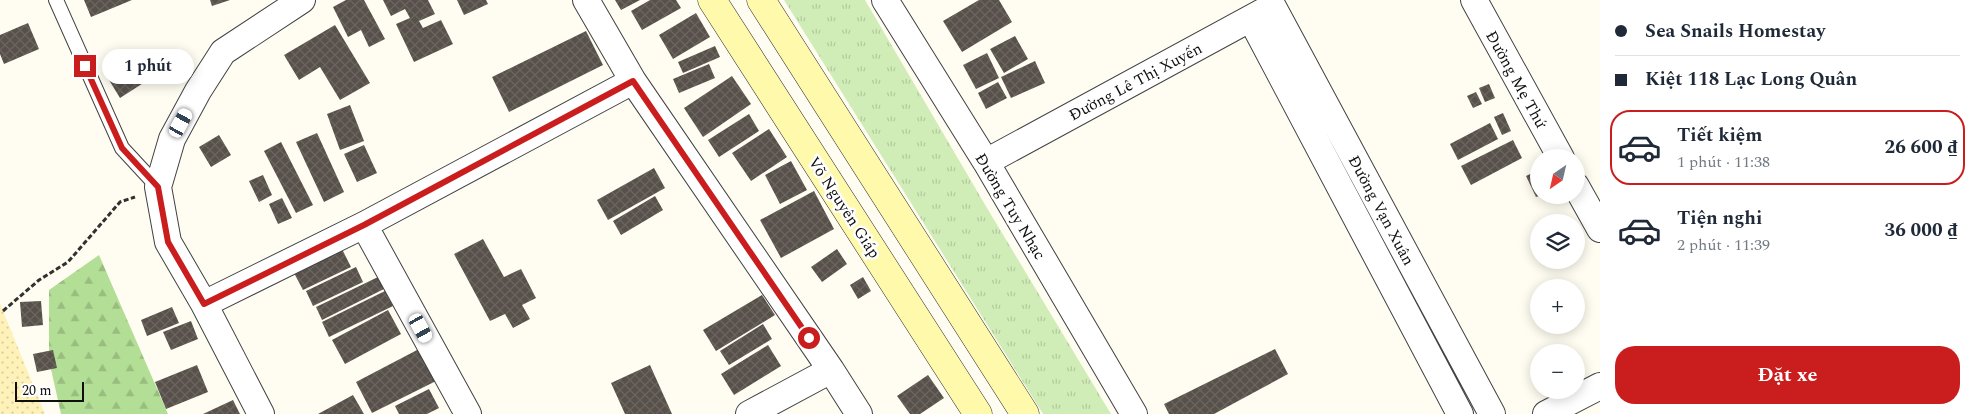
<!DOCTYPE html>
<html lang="vi">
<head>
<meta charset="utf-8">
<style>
  :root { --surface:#fff; --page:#f2f2f3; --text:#1f2937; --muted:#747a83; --line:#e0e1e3; --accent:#c91d1e }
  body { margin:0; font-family:Spectral,serif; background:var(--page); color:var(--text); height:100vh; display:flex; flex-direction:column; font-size:19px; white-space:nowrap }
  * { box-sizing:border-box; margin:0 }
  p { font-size:16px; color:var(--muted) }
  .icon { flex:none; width:28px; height:28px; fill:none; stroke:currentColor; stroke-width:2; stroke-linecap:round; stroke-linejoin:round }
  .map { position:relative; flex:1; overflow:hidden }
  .side { display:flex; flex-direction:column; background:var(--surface); width:375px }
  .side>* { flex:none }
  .banner { display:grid; align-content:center; height:110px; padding:0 15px; background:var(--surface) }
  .needle { width:32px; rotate:214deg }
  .tools { position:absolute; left:1530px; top:149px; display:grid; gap:10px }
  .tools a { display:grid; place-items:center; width:55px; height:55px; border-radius:50%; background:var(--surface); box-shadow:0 2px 12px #0003; font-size:25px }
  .scale { position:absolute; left:15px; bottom:12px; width:69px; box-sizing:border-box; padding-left:5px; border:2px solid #0f0f0f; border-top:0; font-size:14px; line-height:18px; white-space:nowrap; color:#0f0f0f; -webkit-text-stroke:4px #fff; paint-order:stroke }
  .end { position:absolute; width:22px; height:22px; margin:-11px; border:6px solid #c91d1e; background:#fff; box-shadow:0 0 0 2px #fff }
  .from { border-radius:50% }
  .bubble { position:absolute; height:35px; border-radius:18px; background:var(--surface); box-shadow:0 2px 12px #0003; font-size:16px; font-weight:700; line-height:35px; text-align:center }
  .car { position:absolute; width:15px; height:30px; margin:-15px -8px; border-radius:6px; box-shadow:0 0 4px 1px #0007; background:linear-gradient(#fff 24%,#345 0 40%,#fff 0 76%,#345 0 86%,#fff 0) }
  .banner b { display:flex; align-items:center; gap:18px; height:48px; font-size:19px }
  .banner b+b { border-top:1px solid var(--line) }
  .banner i { width:12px; height:12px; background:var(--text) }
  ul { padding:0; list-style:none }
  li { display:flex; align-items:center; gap:15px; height:75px; margin:0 10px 8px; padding:0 5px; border:2px solid transparent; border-radius:20px }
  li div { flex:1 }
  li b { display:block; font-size:19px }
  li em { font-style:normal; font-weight:700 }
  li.selected { border-color:var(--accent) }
  li>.icon { width:45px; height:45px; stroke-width:1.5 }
  .primary-button { display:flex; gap:10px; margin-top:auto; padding:10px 15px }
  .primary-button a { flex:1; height:58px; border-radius:20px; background:var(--accent); color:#fff; font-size:20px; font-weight:700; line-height:58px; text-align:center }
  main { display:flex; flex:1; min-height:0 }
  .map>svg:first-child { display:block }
</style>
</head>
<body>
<main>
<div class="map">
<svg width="1600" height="414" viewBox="0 0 1600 414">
  <defs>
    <pattern id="grass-tufts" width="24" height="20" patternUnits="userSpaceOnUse" patternTransform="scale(1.25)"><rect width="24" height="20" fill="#d1edb7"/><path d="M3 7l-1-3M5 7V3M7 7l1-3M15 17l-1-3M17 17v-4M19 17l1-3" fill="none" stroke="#b2ca9c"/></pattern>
    <pattern id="forest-firs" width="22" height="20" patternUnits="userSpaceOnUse" patternTransform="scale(1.25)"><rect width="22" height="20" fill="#b3de95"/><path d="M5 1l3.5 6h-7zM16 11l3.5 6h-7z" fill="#99bd7f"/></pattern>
    <pattern id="sand-dots" width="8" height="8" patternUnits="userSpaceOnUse" patternTransform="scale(1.25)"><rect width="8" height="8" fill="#fef2b9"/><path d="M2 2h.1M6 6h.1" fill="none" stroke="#d8ce9e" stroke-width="1.8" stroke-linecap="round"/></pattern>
    <pattern id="building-cross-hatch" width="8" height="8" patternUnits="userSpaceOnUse" patternTransform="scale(1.25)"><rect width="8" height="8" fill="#58504a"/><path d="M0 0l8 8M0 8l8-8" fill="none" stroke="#6b6560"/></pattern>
  </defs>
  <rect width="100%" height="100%" fill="#fffdf1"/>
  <path fill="url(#grass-tufts)" d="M784 0H865L987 208 1111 414H1043Z"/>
  <path fill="url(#forest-firs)" d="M99 255 168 414H61L49 360V290Z"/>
  <path fill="url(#sand-dots)" d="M0 303 3 311 45 414H0Z"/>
  <path fill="url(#building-cross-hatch)" d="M84 0H132L91 17Z
    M210 0H230L212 6Z
    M346 0H364L385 39 369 47 361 30 348 37 333 7Z
    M383 0H428L435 14 419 21 423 28 441 20 453 44 414 62 396 24 410 18 405 9 391 16Z
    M457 0H486L488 4 464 15Z
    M615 0H640L621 10Z
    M650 0H676L681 8 642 30 631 11Z
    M979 0H999L1012 22 962 52 943 21Z
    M696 13 710 37 673 59 659 35Z
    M28 23 39 49 4 64 0 54V35Z
    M335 25 370 83 340 100 320 67 299 80 284 55Z
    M586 31 603 65 509 112 492 77Z
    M1015 36 1028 59 1004 73 990 49Z
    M715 46 720 57 683 73 678 62Z
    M987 53 999 78 976 89 963 65Z
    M133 57 148 80 120 98 106 75Z
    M1035 61 1045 83 1011 98 1001 77Z
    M709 64 715 78 679 93 673 79Z
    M732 76 751 104 703 137 684 108Z
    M998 82 1007 98 986 109 978 93Z
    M1489 84 1495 98 1485 102 1479 88Z
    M1476 92 1482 104 1473 108 1467 96Z
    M350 105 364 141 340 150 327 114Z
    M1503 113 1511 131 1502 135 1494 117Z
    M749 114 759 131 719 157 708 140Z
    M1490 123 1498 139 1458 160 1450 144Z
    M769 129 787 157 751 181 732 153Z
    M317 133 344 192 324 202 296 142Z
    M219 135 231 155 211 167 199 147Z
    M1513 140 1522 158 1471 185 1461 166Z
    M281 142 313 205 296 213 264 151Z
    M364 145 377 173 357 182 344 154Z
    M791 161 807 190 780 204 765 175Z
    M654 168 665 188 608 220 597 200Z
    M1539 170V196L1536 197 1526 176Z
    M263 175 272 195 259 202 249 181Z
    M814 191 834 229 781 258 760 220Z
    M655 196 663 210 621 235 613 221Z
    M282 198 292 218 278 224 269 204Z
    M483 239 504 277 521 269 536 298 522 305 530 319 513 328 505 314 490 321 454 254Z
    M342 249 351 267 303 290 294 273Z
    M837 249 847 264 822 282 811 267Z
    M356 267 363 282 313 306 306 291Z
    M378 277 384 289 322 320 316 307Z
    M863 277 871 291 858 299 850 285Z
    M385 291 393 306 329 337 322 322Z
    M762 295 775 315 716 351 703 330Z
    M41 301 43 325 22 327 20 302Z
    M172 307 179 323 147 336 141 320Z
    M388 310 401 334 345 364 332 340Z
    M191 321 198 339 171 350 163 332Z
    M763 324 772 339 729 365 720 351Z
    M768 345 781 366 734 395 721 374Z
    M419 349 436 381 372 413 356 382Z
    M1275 349 1288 374 1214 414H1169L1164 404Z
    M53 350 57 368 37 372 33 354Z
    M197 365 208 392 166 409 155 382Z
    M650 365 672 414H625L611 383Z
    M928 375 944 398 920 414H910L897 396Z
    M429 389 439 408 427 414H399L395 406Z
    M353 395 364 414H318Z
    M233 400 240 414H203Z"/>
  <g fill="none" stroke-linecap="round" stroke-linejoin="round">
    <g stroke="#424242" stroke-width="16">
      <path id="lane" d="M56 0 122 148 158 187"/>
    </g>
    <g stroke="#424242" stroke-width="28">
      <path id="street" d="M586 0 633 81 831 370 859 414
        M885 0 986 162 1134 414
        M1474 0 1561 158
        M1273 7 1492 414
        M1251 19 1460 414
        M986 162 1266 10
        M1576 186 1600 229
        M364 225 468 414
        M204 304 364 225 633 81
        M261 414 204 304 168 242 158 187 172 139 198 91 223 52 302 0
        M749 414 831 370
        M1546 414 1600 386"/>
    </g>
    <g stroke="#313131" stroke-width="29">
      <path id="secondary" d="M712 0 978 414
        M761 0 1025 414"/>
    </g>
    <path stroke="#313131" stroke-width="3" stroke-dasharray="5 2.5" stroke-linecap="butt" d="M3 311 39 280 68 262 120 202 135 197"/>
    <use href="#lane" stroke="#fff" stroke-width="14"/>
    <use href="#street" stroke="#fff" stroke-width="26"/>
    <use href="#secondary" stroke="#fff9ac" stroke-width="28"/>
  </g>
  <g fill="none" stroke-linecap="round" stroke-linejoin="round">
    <path stroke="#c91d1e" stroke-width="6" d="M85 66 122 148 158 187 168 242 204 304 364 225 633 81 809 338"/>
  </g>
  <g text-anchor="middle" stroke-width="5" stroke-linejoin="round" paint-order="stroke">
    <g font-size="16" fill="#0f0f0f" stroke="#fff">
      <text transform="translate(1517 79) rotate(61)" y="6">Đường Mẹ Thứ</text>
      <text transform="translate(1135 81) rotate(-28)" y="6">Đường Lê Thị Xuyến</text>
      <text transform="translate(1011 206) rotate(59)" y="6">Đường Tuy Nhạc</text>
      <text transform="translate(845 207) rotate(57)" y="6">Võ Nguyên Giáp</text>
      <text transform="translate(1382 210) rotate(62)" y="6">Đường Vạn Xuân</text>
    </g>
  </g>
</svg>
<div class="tools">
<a><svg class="needle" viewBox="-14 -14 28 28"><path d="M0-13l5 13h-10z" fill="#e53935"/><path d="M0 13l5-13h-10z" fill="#747a83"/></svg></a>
<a><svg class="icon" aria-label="layers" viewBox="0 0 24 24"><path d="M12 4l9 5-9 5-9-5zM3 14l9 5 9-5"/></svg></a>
<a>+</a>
<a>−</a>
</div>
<div class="scale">20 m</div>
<i class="end from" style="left:809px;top:338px"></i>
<i class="end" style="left:85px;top:66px"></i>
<div class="bubble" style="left:102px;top:49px;width:92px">1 phút</div>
<i class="car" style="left:181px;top:123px;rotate:29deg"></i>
<i class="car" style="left:421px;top:328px;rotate:151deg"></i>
</div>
<section class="side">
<div class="banner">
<b><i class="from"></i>Sea Snails Homestay</b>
<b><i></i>Kiệt 118 Lạc Long Quân</b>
</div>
<ul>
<li class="selected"><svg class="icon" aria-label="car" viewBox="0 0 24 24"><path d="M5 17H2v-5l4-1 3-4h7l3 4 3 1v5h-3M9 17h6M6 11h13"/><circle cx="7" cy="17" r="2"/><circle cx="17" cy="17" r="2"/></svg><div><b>Tiết kiệm</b><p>1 phút · 11:38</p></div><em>26 600 ₫</em></li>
<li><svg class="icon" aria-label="car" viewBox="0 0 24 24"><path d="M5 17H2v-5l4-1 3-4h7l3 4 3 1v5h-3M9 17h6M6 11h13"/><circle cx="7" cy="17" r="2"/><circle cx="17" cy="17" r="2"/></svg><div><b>Tiện nghi</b><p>2 phút · 11:39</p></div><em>36 000 ₫</em></li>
</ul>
<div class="primary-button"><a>Đặt xe</a></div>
</section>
</main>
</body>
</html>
